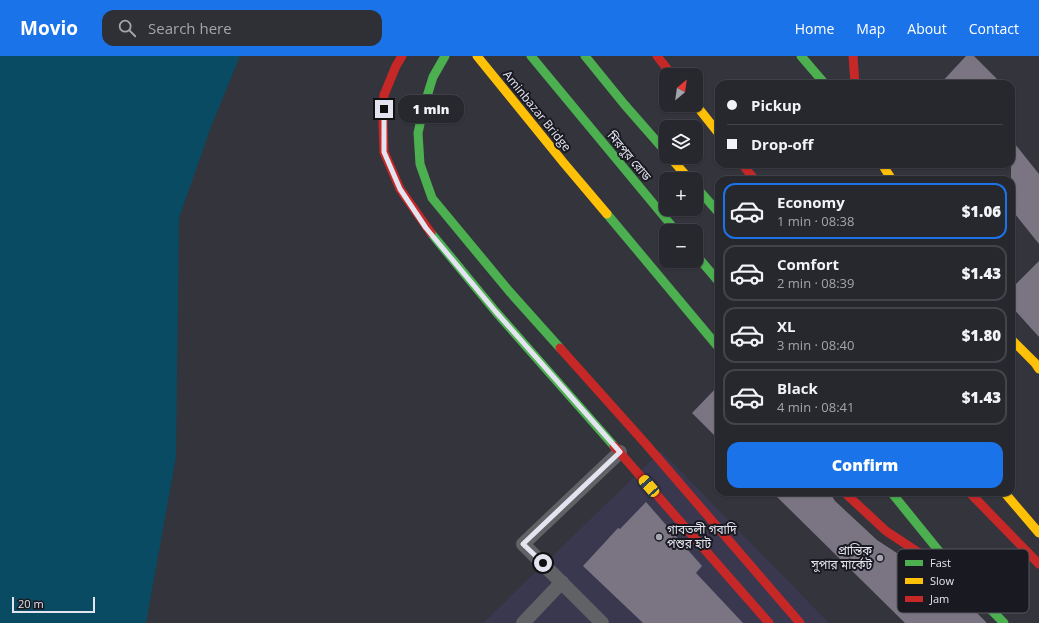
<!DOCTYPE html>
<html lang="en">
<head>
<meta charset="utf-8">
<style>
  :root { --surface:#27272e; --page:#2f2f36; --text:#f1f3f6; --muted:#a4a5aa; --line:#43444a; --accent:#1a73e8 }
  body { margin:0; font-family:"Open Sans","Noto Sans Bengali",sans-serif; background:var(--page); color:var(--text); height:100vh; display:flex; flex-direction:column; font-size:15px; white-space:nowrap }
  * { box-sizing:border-box; margin:0 }
  p { font-size:13px; color:var(--muted) }
  .icon { flex:none; width:22px; height:22px; fill:none; stroke:currentColor; stroke-width:2; stroke-linecap:round; stroke-linejoin:round }
  .map { position:relative; flex:1; overflow:hidden }
  .drawer { position:absolute; left:715px; top:120px; width:300px; height:320px; display:flex; flex-direction:column; background:var(--surface); border-radius:12px; box-shadow:0 1px 3px #0004,0 0 0 1px var(--line) }
  .drawer>* { flex:none }
  .top-card { position:absolute; left:715px; top:24px; width:300px; height:88px; border-radius:12px; box-shadow:0 1px 3px #0004,0 0 0 1px var(--line); display:grid; align-content:center; height:88px; padding:0 12px; background:var(--surface) }
  .needle { width:26px; rotate:29deg }
  .buttons { position:absolute; left:659px; top:12px; display:grid; gap:8px }
  .buttons a { display:grid; place-items:center; width:44px; height:44px; border-radius:8px; background:var(--surface); box-shadow:0 1px 3px #0004,0 0 0 1px var(--line); font-size:20px }
  .scale { position:absolute; left:12px; bottom:10px; width:83px; box-sizing:border-box; padding-left:4px; border:2px solid #e4e4f0; border-top:0; font-size:11px; line-height:14px; white-space:nowrap; color:#e4e4f0; -webkit-text-stroke:3px #191921; paint-order:stroke }
  .end { position:absolute; width:18px; height:18px; margin:-9px; border:5px solid #e4e4f0; background:#111; box-shadow:0 0 0 2px #111 }
  .from { border-radius:50% }
  .bubble { position:absolute; height:28px; border-radius:12px; background:var(--surface); box-shadow:0 1px 3px #0004,0 0 0 1px var(--line); font-size:13px; font-weight:800; line-height:28px; text-align:center }
  .car { position:absolute; width:12px; height:24px; margin:-12px -6px; border-radius:5px; box-shadow:0 0 3px 1px #0007; background:linear-gradient(#f5c518 24%,#345 0 40%,#f5c518 0 76%,#345 0 86%,#f5c518 0) }
  .top-card b { display:flex; align-items:center; gap:14px; height:38px; font-size:15px }
  .top-card b+b { border-top:1px solid var(--line) }
  .top-card i { width:10px; height:10px; background:var(--text) }
  ul { padding:7px 0 0; list-style:none }
  li { display:flex; align-items:center; gap:12px; height:56px; margin:0 8px 6px; padding:0 4px; border:2px solid var(--line); border-radius:12px }
  li div { flex:1 }
  li b { display:block; font-size:15px }
  li em { font-style:normal; font-weight:800 }
  li.active { border-color:var(--accent) }
  li>.icon { width:36px; height:36px; stroke-width:1.5 }
  .cta { display:flex; gap:8px; margin-top:auto; padding:8px 12px }
  .cta a { flex:1; height:46px; border-radius:12px; background:var(--accent); color:#fff; font-size:16px; font-weight:800; line-height:46px; text-align:center }
  header { display:flex; align-items:center; gap:24px; box-sizing:border-box; height:56px; padding:0 20px; background:var(--accent); color:#fff }
  header strong { font-size:19px }
  nav { display:flex; gap:22px; margin-inline-start:auto; font-size:14px }
  .search { width:280px; height:36px; background:var(--page); display:flex; align-items:center; gap:10px; box-sizing:border-box; padding:0 14px; border-radius:12px; color:var(--muted); font-size:15px }
  .map>svg:first-child { display:block }
</style>
</head>
<body>
<header>
<strong>Movio</strong>
<div class="search"><svg class="icon" aria-label="search" viewBox="0 0 24 24"><circle cx="10" cy="10" r="6"/><path d="M15 15l6 6"/></svg>Search here</div>
<nav><a>Home</a><a>Map</a><a>About</a><a>Contact</a></nav>
</header>
<div class="map">
<svg width="1039" height="567" viewBox="0 0 1039 567">
  <rect width="100%" height="100%" fill="#34343d"/>
  <path fill="#39384e" d="M661 395 829 567H483Z"/>
  <path fill="#094b62" d="M0 0H240L211 71 179 162 176 401 146 567H0Z"/>
  <path fill="#7b7482" d="M966 0H974L1002 28H940Z
    M1011 83 1039 118V188L1011 153Z
    M1039 205V281L1011 250V233Z
    M719 329V384L692 357Z
    M772 436H832V440L835 445 877 484 941 526 948 528 987 567H905Z
    M646 446 702 510 696 517 743 567H643L583 510 618 472 620 473Z"/>
  <g fill="none" stroke-linecap="round" stroke-linejoin="round">
    <path stroke="#606266" stroke-width="14" d="M523 567 562 526
      M602 567 523 488 620 396"/>
    <path stroke="#4caf50" stroke-width="9" d="M445 0 433 21 424 50 418 77 420 108 432 142 509 235 560 292
      M531 0 676 175
      M585 0 624 48 666 96
      M801 0 825 28
      M696 131 719 157
      M607 158 719 292
      M431 177 496 256 614 390
      M696 199 719 226
      M891 436 964 526 1004 567"/>
    <path stroke="#ffc107" stroke-width="9" d="M477 0 563 106 607 158
      M696 49 719 78
      M670 101 689 123
      M882 108 892 124
      M1011 283 1035 307 1039 313
      M1004 436 1039 477"/>
    <path stroke="#c62828" stroke-width="9" d="M402 0 396 10 384 39 383 66 384 96 400 133 431 177
      M657 0 672 19
      M853 0 855 28
      M742 108 755 124
      M560 292 645 387 800 567
      M614 390 769 567
      M844 436 886 475 948 516
      M969 436 1039 508"/>
  </g>
  <g fill="none" stroke-linecap="round" stroke-linejoin="round">
    <path stroke="#e4e4f0" stroke-width="5" d="M384 53V96L400 133 426 172 496 256 620 396 523 488 543 507"/>
  </g>
  <g fill="#a6a6b1" stroke="#191921" stroke-width="1.5">
    <circle cx="659" cy="481" r="4"/>
    <circle cx="880" cy="502" r="4"/>
  </g>
  <g text-anchor="middle" stroke-width="4" stroke-linejoin="round" paint-order="stroke">
    <g font-size="12" fill="#e4e4f0" stroke="#191921">
      <text transform="translate(537 55) rotate(51)" y="4">Aminbazar Bridge</text>
      <text transform="translate(629 100) rotate(50)" y="4">মিরপুর রোড</text>
    </g>
    <g font-size="12" fill="#e4e4f0" stroke="#191921" text-anchor="start">
      <text x="667" y="478">গাবতলী গবাদি<tspan x="667" dy="14">পশুর হাট</tspan></text>
      <text x="872" y="499" text-anchor="end">প্রান্তিক<tspan x="872" dy="14">সুপার মার্কেট</tspan></text>
    </g>
  </g>
  <rect x="897" y="493" width="132" height="64" rx="6" fill="#191921" stroke="#56565f" stroke-width="1"/>
  <rect x="905" y="504" width="18" height="6" fill="#4caf50"/>
  <rect x="905" y="522" width="18" height="6" fill="#ffc107"/>
  <rect x="905" y="540" width="18" height="6" fill="#c62828"/>
  <g font-size="11" fill="#e4e4f0">
    <text x="930" y="511">Fast</text>
    <text x="930" y="529">Slow</text>
    <text x="930" y="547">Jam</text>
  </g>
</svg>
<div class="buttons">
<a><svg class="needle" viewBox="-14 -14 28 28"><path d="M0-13l5 13h-10z" fill="#e53935"/><path d="M0 13l5-13h-10z" fill="#a4a5aa"/></svg></a>
<a><svg class="icon" aria-label="layers" viewBox="0 0 24 24"><path d="M12 4l9 5-9 5-9-5zM3 14l9 5 9-5"/></svg></a>
<a>+</a>
<a>−</a>
</div>
<div class="scale">20 m</div>
<i class="end from" style="left:543px;top:507px"></i>
<i class="end" style="left:384px;top:53px"></i>
<div class="bubble" style="left:398px;top:39px;width:66px">1 min</div>
<i class="car" style="left:649px;top:430px;rotate:319deg"></i>
<div class="top-card">
<b><i class="from"></i>Pickup</b>
<b><i></i>Drop-off</b>
</div>
<section class="drawer">
<ul>
<li class="active"><svg class="icon" aria-label="car" viewBox="0 0 24 24"><path d="M5 17H2v-5l4-1 3-4h7l3 4 3 1v5h-3M9 17h6M6 11h13"/><circle cx="7" cy="17" r="2"/><circle cx="17" cy="17" r="2"/></svg><div><b>Economy</b><p>1 min · 08:38</p></div><em>$1.06</em></li>
<li><svg class="icon" aria-label="car" viewBox="0 0 24 24"><path d="M5 17H2v-5l4-1 3-4h7l3 4 3 1v5h-3M9 17h6M6 11h13"/><circle cx="7" cy="17" r="2"/><circle cx="17" cy="17" r="2"/></svg><div><b>Comfort</b><p>2 min · 08:39</p></div><em>$1.43</em></li>
<li><svg class="icon" aria-label="car" viewBox="0 0 24 24"><path d="M5 17H2v-5l4-1 3-4h7l3 4 3 1v5h-3M9 17h6M6 11h13"/><circle cx="7" cy="17" r="2"/><circle cx="17" cy="17" r="2"/></svg><div><b>XL</b><p>3 min · 08:40</p></div><em>$1.80</em></li>
<li><svg class="icon" aria-label="car" viewBox="0 0 24 24"><path d="M5 17H2v-5l4-1 3-4h7l3 4 3 1v5h-3M9 17h6M6 11h13"/><circle cx="7" cy="17" r="2"/><circle cx="17" cy="17" r="2"/></svg><div><b>Black</b><p>4 min · 08:41</p></div><em>$1.43</em></li>
</ul>
<div class="cta"><a>Confirm</a></div>
</section>
</div>
</body>
</html>
